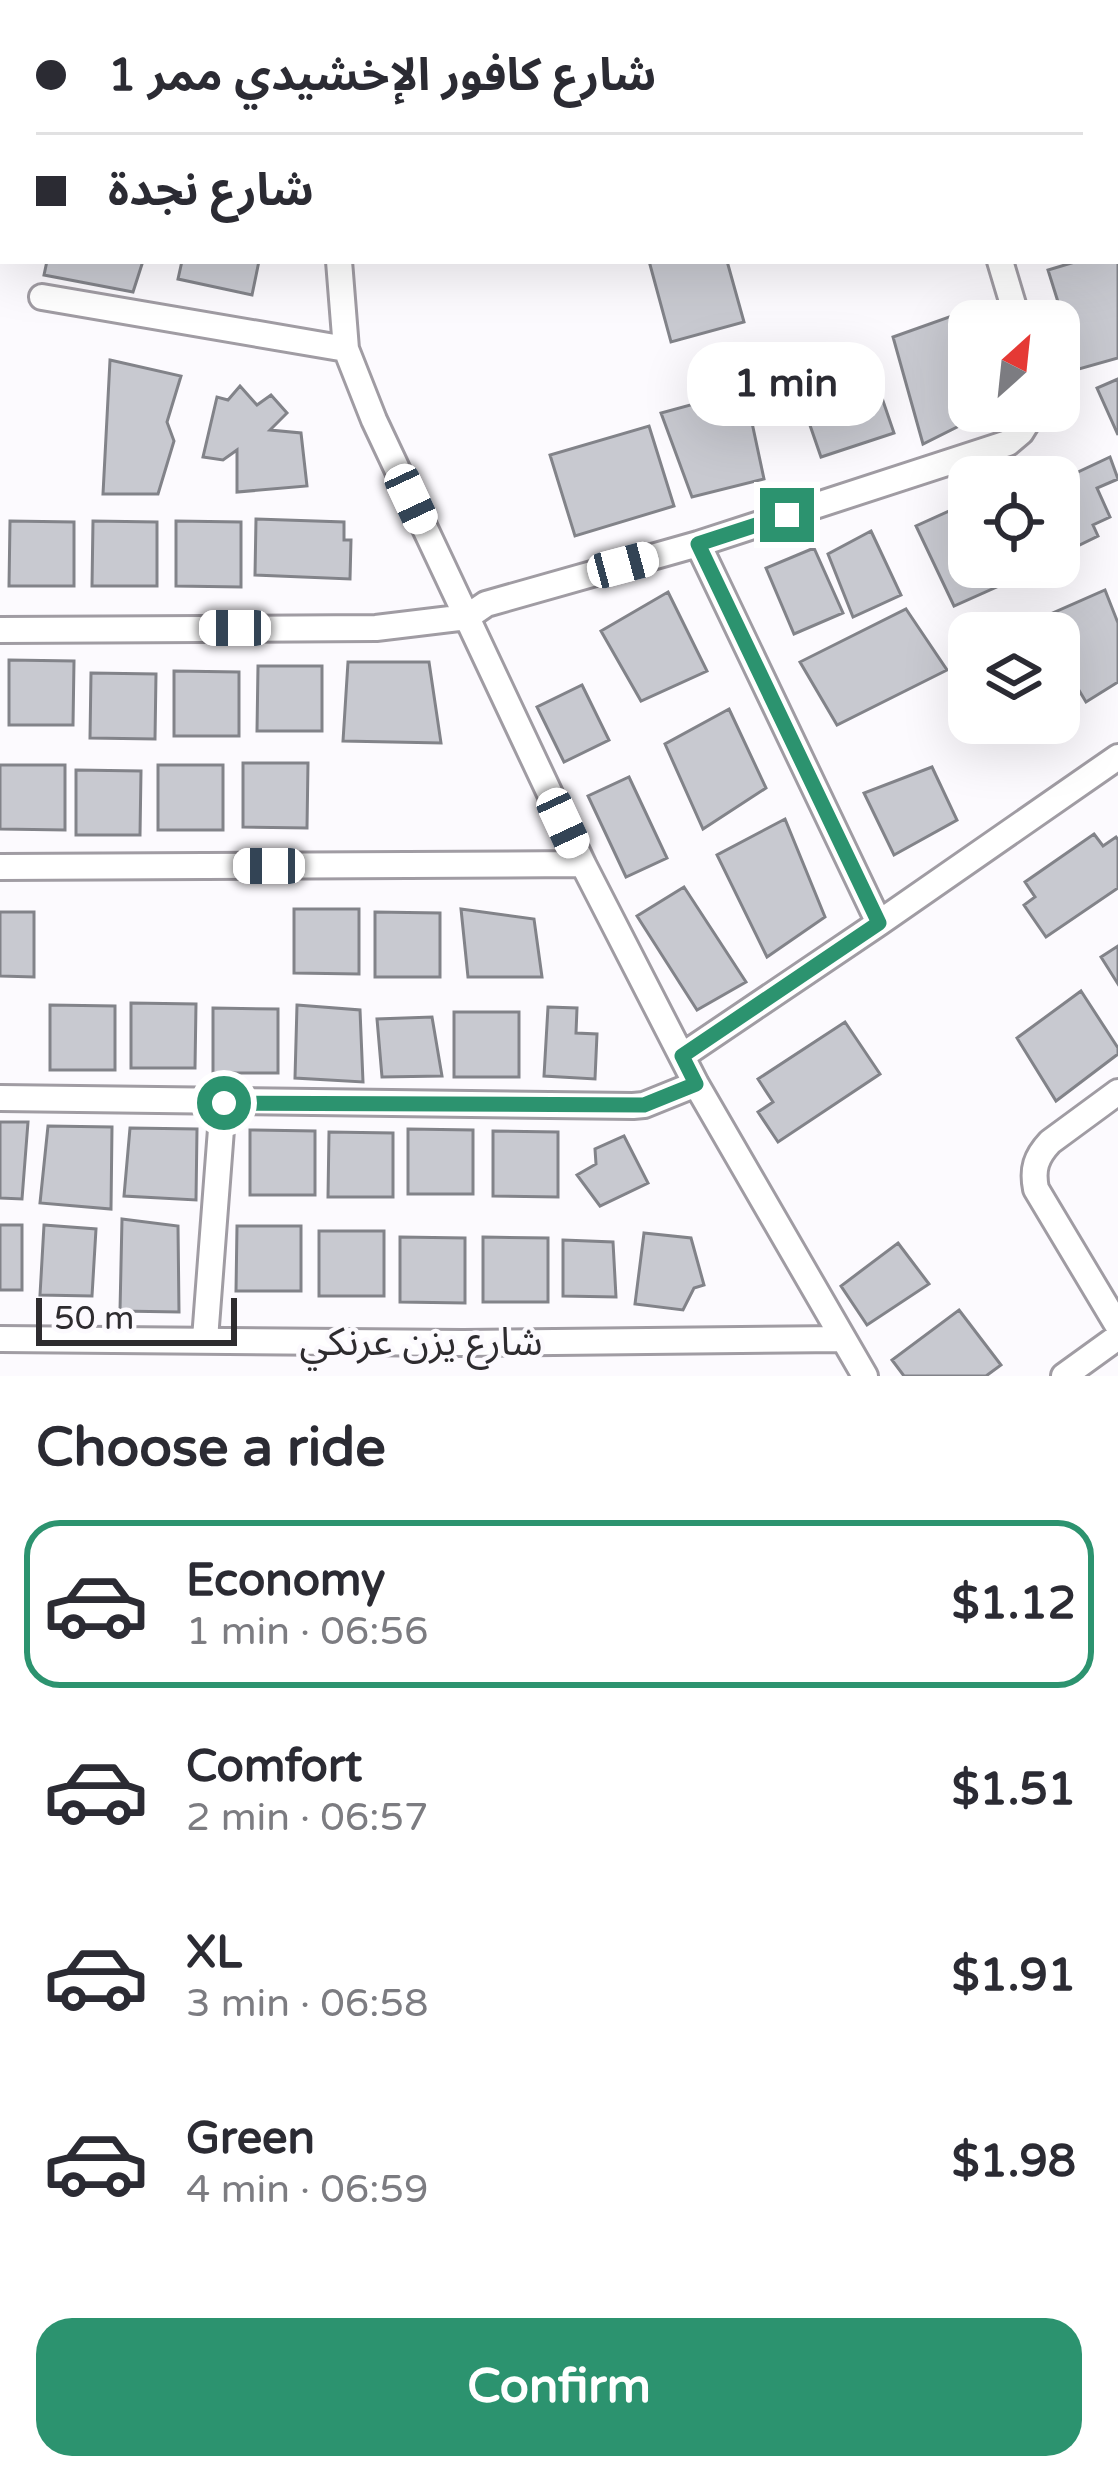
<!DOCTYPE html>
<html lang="en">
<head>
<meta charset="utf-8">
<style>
  :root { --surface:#fff; --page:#f7f7f7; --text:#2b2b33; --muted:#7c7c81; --line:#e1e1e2; --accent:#2c936f }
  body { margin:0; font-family:"Varela Round","Noto Sans Arabic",sans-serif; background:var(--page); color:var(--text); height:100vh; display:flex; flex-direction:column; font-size:45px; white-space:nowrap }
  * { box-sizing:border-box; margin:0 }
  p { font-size:39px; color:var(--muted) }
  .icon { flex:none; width:66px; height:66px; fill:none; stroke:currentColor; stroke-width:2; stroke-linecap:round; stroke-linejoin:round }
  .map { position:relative; height:1376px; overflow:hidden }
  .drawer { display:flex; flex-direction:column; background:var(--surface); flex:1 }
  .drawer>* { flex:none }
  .top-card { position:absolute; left:0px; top:0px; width:1119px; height:264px; box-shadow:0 12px 48px #0002; display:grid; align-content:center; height:264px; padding:0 36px; background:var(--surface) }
  .needle { width:78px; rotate:27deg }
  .tools { position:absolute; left:948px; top:300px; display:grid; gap:24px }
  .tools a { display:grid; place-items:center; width:132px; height:132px; border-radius:24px; background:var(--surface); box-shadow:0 12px 48px #0002; font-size:60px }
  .scale { position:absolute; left:36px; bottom:30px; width:201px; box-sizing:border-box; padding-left:12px; border:6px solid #2e2c2f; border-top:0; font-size:33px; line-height:42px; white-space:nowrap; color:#2e2c2f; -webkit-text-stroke:9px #fcfafe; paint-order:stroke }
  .end { position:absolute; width:54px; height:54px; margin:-27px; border:15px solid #2c936f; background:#fff; box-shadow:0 0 0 6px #fff }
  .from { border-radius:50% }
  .bubble { position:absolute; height:84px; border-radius:36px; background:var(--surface); box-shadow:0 12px 48px #0002; font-size:39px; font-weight:700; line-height:84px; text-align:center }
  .car { position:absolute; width:36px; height:72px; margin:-36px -18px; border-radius:15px; box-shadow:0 0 9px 3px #0007; background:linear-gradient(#fff 24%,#345 0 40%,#fff 0 76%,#345 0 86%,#fff 0) }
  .top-card b { display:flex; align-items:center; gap:42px; height:114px; font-size:45px }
  .top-card b+b { border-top:3px solid var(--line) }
  .top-card i { width:30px; height:30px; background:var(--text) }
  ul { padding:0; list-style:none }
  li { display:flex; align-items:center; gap:36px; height:168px; margin:0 24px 18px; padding:0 12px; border:6px solid transparent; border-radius:36px }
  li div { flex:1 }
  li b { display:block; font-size:45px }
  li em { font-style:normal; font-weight:700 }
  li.selected { border-color:var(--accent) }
  li>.icon { width:108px; height:108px; stroke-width:1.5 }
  h2 { padding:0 36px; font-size:54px; line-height:144px }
  .action { display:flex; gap:24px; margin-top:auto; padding:24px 36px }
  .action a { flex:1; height:138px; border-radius:36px; background:var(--accent); color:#fff; font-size:48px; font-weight:700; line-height:138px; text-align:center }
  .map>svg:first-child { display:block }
</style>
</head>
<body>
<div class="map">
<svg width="1118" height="1376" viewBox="0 0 1118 1376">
  <rect width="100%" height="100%" fill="#fcfafe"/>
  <path fill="#c8c9d0" stroke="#828389" stroke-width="3" d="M838 0H940V3H823Z
    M954 0H1046L1047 3H954Z
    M1118 249V358L1079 369 1048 270 1078 261H1116Z
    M47 261H143L133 292 44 275Z
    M182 261H259L252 295 178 279Z
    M649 261H727L744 322 671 342Z
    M963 312 969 324V411H989L923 444 893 337Z
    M868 357 894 433 821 457 795 382Z
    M110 360 181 376 167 422 174 441 158 494H103Z
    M1118 379V435L1097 388Z
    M240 386 257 405 271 395 287 413 270 430 301 433 307 486 237 492V450L223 460 203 457 217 397 228 400Z
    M745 390 764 479 692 497 661 413Z
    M649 426 674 506 575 536 550 455Z
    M1110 457 1118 479 1097 488 1110 517 1093 525 1098 536 1059 555V481Z
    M969 502V567H1004L1010 581 954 606 916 526Z
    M256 519 344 522V540H351L350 579 255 575Z
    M10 521 74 522V586H9Z
    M93 521 157 522V586H92Z
    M176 521 241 522V587L176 586Z
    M871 531 901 595 853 617 828 554Z
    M814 548 843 613 794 634 766 568Z
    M1105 590 1118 623V682L1086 702 1059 657V633H1045L1037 620Z
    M668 592 707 671 641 701 601 631Z
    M906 609 947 670 837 725 800 662Z
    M9 660 74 661 73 725H9Z
    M348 662H429L441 743 343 741Z
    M258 666H322V731H257Z
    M174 671 239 672V736H174Z
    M91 673 156 674 155 739 90 738Z
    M582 685 609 740 564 762 537 707Z
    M729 709 766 788 703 829 665 744Z
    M243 763H308L307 828 243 827Z
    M0 765H65V830L0 829Z
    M158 765H223V830H158Z
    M932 767 957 820 894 855 864 793Z
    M76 770 141 771 140 835H76Z
    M629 777 667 858 626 877 588 796Z
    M785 819 825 917 767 957 717 855Z
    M1094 834 1103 846 1116 837 1118 840V888L1046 937 1024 905 1035 897 1025 882Z
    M684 887 746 982 697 1010 637 916Z
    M294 909H359V974L294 973Z
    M461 909 534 919 542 977H468Z
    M0 912H34V977L0 976Z
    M375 912 440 913V977H375Z
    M1118 946V984L1101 957Z
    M1081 991 1118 1048V1054L1056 1101 1017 1038Z
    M131 1003 196 1004 195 1068H131Z
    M50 1005 115 1006V1070H50Z
    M297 1005 360 1010 363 1082 295 1078Z
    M548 1007 577 1008 576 1033 597 1034 595 1079 544 1076Z
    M213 1008 278 1009V1073H213Z
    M454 1012H519V1077H454Z
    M432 1017 442 1076 382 1077 377 1019Z
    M845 1022 880 1074 778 1142 758 1112 773 1102 758 1079Z
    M0 1122H28L22 1199 0 1198Z
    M48 1126 112 1127 111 1209 40 1203Z
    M130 1128 197 1129 196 1200 124 1196Z
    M408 1129 473 1130V1194H408Z
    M250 1130 315 1131V1195H250Z
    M493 1131 558 1132V1197L493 1196Z
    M329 1132 393 1133V1197H328Z
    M624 1136 648 1183 600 1206 577 1175 596 1164 595 1149Z
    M122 1219 178 1226 179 1312 120 1311Z
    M0 1225H22V1290H0Z
    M44 1225 96 1229 92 1296 40 1295Z
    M237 1226H301V1291H236Z
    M319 1231H384V1296H319Z
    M644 1233 691 1238 704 1285 694 1288 683 1310 635 1304Z
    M400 1237 465 1238V1303L400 1302Z
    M483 1237 548 1238V1302H483Z
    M563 1240 613 1242 616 1297 563 1296Z
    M898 1243 929 1284 867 1325 841 1286Z
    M959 1310 1001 1365 986 1376H904L892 1360Z"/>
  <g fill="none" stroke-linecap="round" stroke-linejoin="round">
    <g stroke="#a09ca3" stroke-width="30">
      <path id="minor" d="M746 0 747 3
        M367 3 368 0
        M1116 29 1118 28
        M339 261 346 349 374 420 583 864 696 1084 865 1376
        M1000 261 1018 321
        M42 297 346 349
        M698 544 879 923
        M0 630 376 628 467 617 486 604 698 544 1008 443 1021 432 1034 411
        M0 867 583 864
        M682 1056 879 923 1118 757
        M1118 1092 1050 1142C1036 1157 1032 1169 1036 1189L1118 1326
        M0 1098 633 1106 644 1105 696 1084
        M0 1339 463 1343 842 1339
        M205 1339 223 1103
        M1064 1376 1118 1337"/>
    </g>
    <use href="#minor" stroke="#fff" stroke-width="24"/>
  </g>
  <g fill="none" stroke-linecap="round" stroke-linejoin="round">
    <path stroke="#2c936f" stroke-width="15" d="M224 1103 644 1105 696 1084 682 1056 879 923 698 544 787 515"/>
  </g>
  <g text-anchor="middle" stroke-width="9" stroke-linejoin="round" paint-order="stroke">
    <g font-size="39" fill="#2e2c2f" stroke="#fcfafe">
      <text x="421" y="1355">شارع يزن عرنكي</text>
    </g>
  </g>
</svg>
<div class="tools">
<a><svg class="needle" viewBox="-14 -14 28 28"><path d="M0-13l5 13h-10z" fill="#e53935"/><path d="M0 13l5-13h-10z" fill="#7c7c81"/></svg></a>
<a><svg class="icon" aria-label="locate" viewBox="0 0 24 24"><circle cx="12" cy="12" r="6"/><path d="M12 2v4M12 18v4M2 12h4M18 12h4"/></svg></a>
<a><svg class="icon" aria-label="layers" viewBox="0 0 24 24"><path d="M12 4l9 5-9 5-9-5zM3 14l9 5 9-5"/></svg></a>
</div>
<div class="scale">50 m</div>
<i class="end from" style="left:224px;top:1103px"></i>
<i class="end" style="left:787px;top:515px"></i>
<div class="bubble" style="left:687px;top:342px;width:198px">1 min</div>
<i class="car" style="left:411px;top:499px;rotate:155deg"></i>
<i class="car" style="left:623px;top:565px;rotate:75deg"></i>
<i class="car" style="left:235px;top:628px;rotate:270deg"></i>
<i class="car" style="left:563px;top:823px;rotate:155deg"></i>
<i class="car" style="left:269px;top:866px;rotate:270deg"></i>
<div class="top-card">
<b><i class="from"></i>شارع كافور الإخشيدي ممر 1</b>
<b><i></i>شارع نجدة</b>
</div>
</div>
<section class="drawer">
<h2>Choose a ride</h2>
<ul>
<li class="selected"><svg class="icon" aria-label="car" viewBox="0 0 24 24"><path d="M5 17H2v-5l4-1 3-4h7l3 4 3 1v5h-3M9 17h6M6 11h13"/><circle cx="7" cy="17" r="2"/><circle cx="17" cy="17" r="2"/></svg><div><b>Economy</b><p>1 min · 06:56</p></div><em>$1.12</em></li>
<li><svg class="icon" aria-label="car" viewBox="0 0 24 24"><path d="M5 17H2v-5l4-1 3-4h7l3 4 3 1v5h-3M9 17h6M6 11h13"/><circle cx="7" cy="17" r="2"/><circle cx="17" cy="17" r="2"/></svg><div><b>Comfort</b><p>2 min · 06:57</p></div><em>$1.51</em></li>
<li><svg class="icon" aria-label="car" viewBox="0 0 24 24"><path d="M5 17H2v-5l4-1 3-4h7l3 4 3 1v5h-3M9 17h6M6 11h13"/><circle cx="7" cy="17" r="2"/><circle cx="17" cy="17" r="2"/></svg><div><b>XL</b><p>3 min · 06:58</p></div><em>$1.91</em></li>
<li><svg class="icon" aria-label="car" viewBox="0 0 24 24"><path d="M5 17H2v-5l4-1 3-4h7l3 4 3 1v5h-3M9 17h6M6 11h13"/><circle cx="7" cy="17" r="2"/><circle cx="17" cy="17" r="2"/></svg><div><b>Green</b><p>4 min · 06:59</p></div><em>$1.98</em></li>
</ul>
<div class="action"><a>Confirm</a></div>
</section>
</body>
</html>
